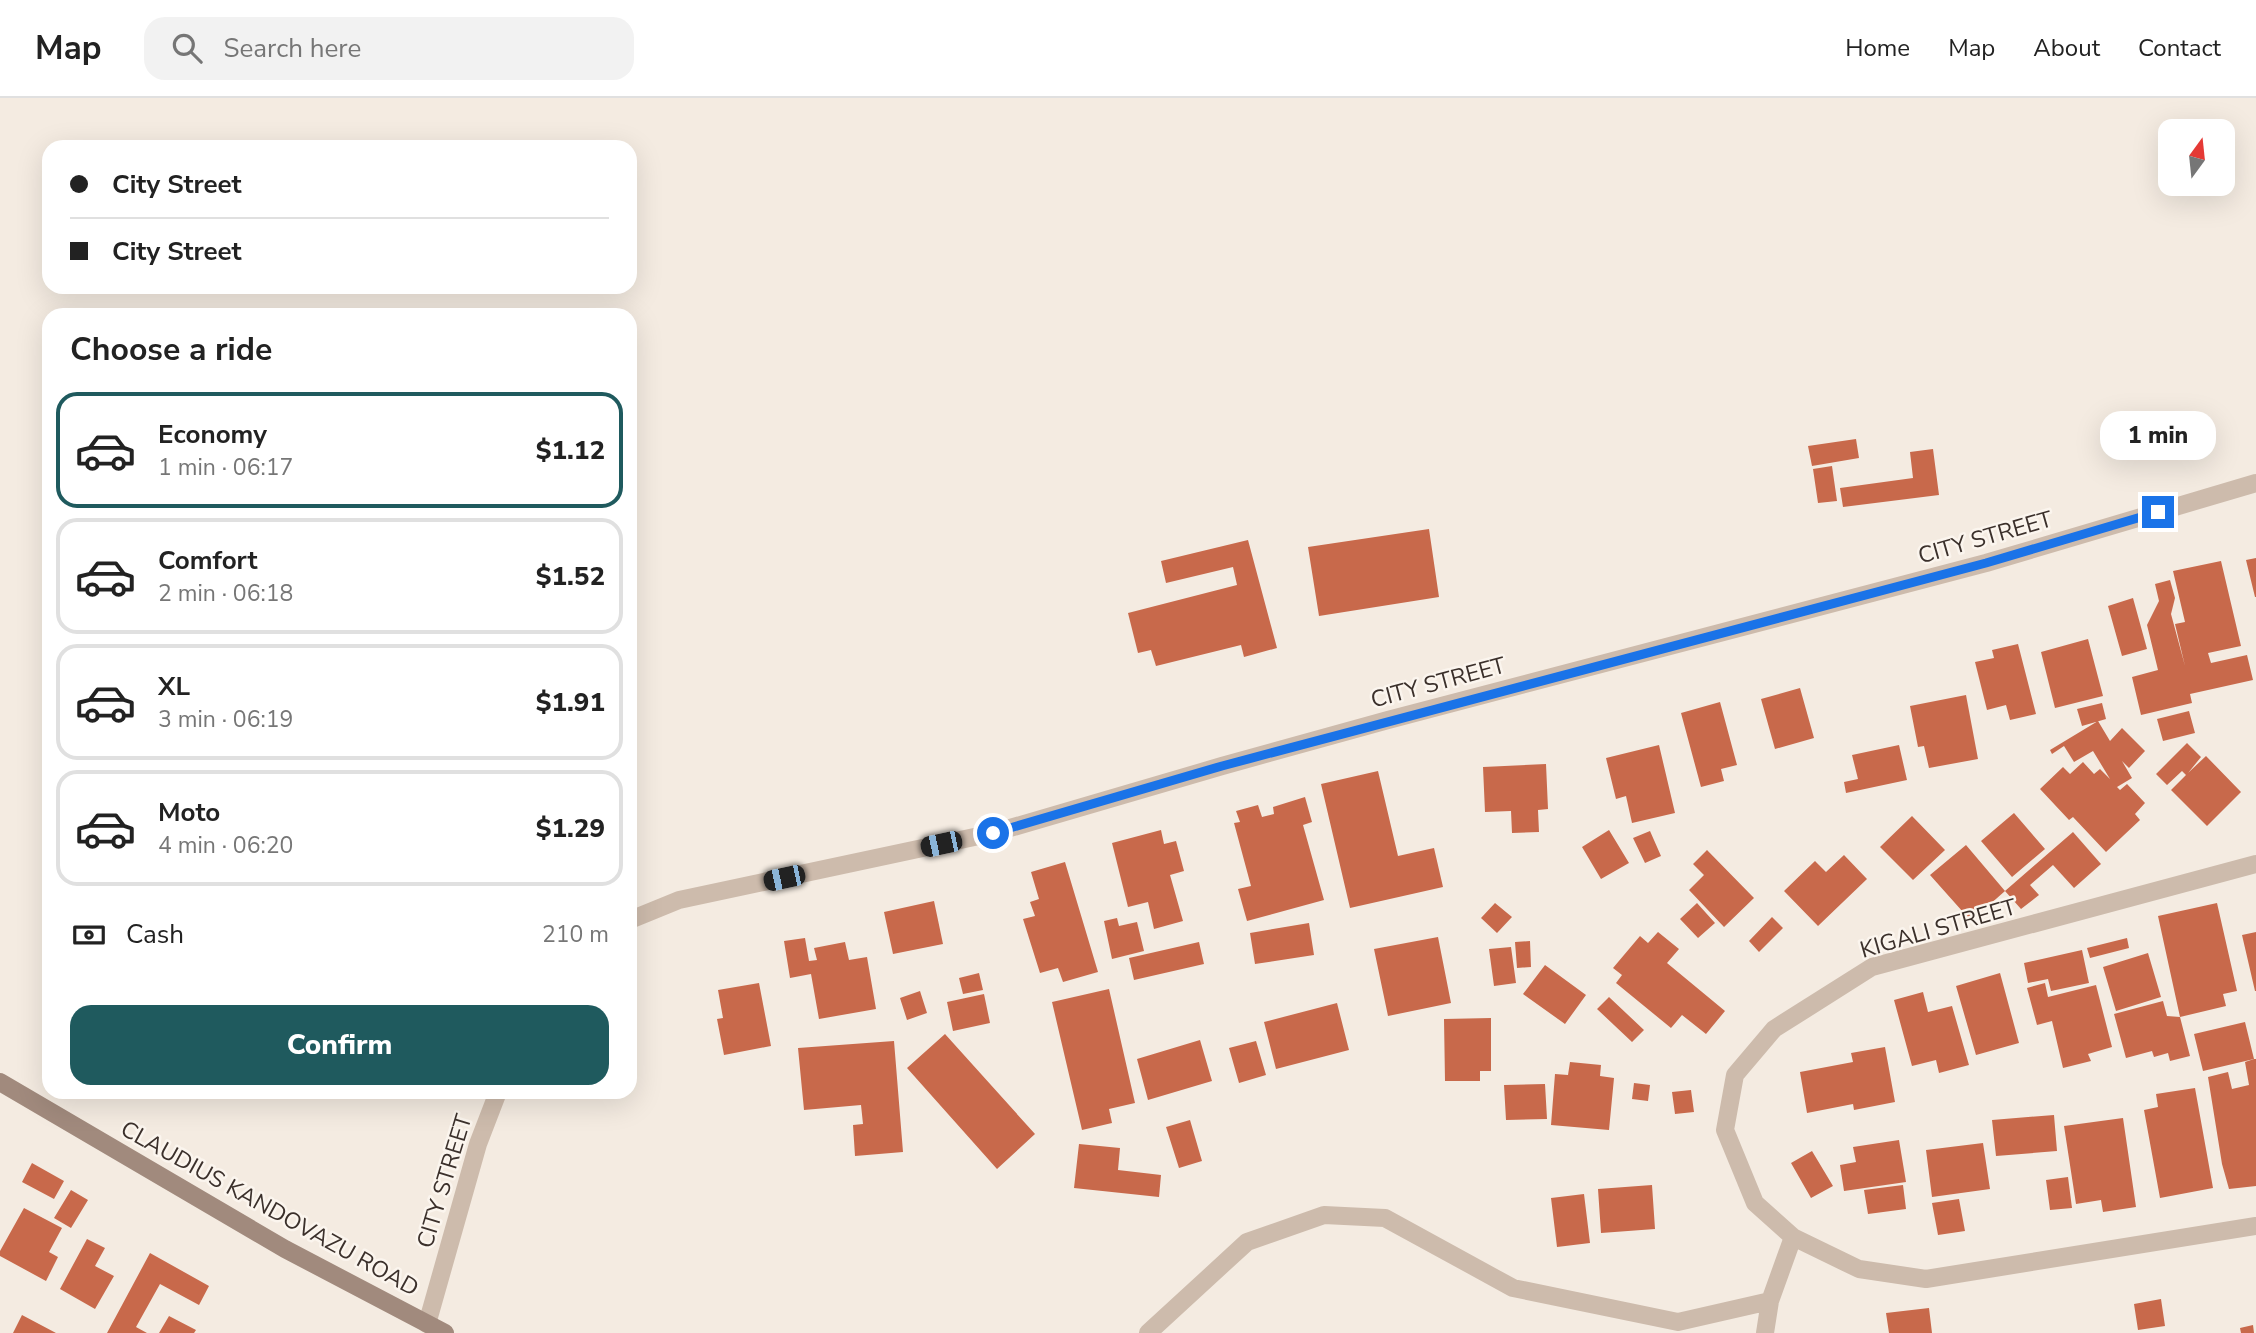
<!DOCTYPE html>
<html lang="en">
<head>
<meta charset="utf-8">
<style>
  :root { --surface:#fff; --page:#f2f2f2; --text:#222; --muted:#767676; --line:#e0e0e0; --accent:#1f5a5e }
  body { margin:0; font-family:"Nunito Sans",sans-serif; background:var(--page); color:var(--text); height:100vh; display:flex; flex-direction:column; font-size:26px; white-space:nowrap }
  * { box-sizing:border-box; margin:0 }
  p { font-size:23px; color:var(--muted) }
  .icon { flex:none; width:38px; height:38px; fill:none; stroke:currentColor; stroke-width:2; stroke-linecap:round; stroke-linejoin:round }
  .map { position:relative; flex:1; overflow:hidden }
  .details { position:absolute; left:42px; top:210px; width:595px; height:791px; display:flex; flex-direction:column; background:var(--surface); border-radius:21px; box-shadow:0 7px 28px #0002 }
  .details>* { flex:none }
  .guide { position:absolute; left:42px; top:42px; width:595px; height:154px; border-radius:21px; box-shadow:0 7px 28px #0002; display:grid; align-content:center; height:154px; padding:0 28px; background:var(--surface) }
  .needle { width:46px; rotate:15deg }
  .fabs { position:absolute; left:2158px; top:21px; display:grid; gap:14px }
  .fabs a { display:grid; place-items:center; width:77px; height:77px; border-radius:14px; background:var(--surface); box-shadow:0 7px 28px #0002; font-size:35px }
  .end { position:absolute; width:32px; height:32px; margin:-16px; border:9px solid #1a73e8; background:#fff; box-shadow:0 0 0 4px #fff }
  .from { border-radius:50% }
  .bubble { position:absolute; height:49px; border-radius:21px; background:var(--surface); box-shadow:0 7px 28px #0002; font-size:23px; font-weight:800; line-height:49px; text-align:center }
  .car { position:absolute; width:21px; height:42px; margin:-21px -10px; border-radius:9px; box-shadow:0 0 5px 2px #0007; background:linear-gradient(#222 24%,#8ab4d8 0 40%,#222 0 76%,#8ab4d8 0 86%,#222 0) }
  .guide b { display:flex; align-items:center; gap:24px; height:66px; font-size:26px }
  .guide b+b { border-top:2px solid var(--line) }
  .guide i { width:18px; height:18px; background:var(--text) }
  ul { padding:0; list-style:none }
  li { display:flex; align-items:center; gap:21px; height:116px; margin:0 14px 10px; padding:0 14px; border:4px solid var(--line); border-radius:21px }
  li div { flex:1 }
  li b { display:block; font-size:26px }
  li em { font-style:normal; font-weight:800 }
  li.active { border-color:var(--accent) }
  li>.icon { width:63px; height:63px; stroke-width:1.5 }
  h2 { padding:0 28px; font-size:32px; line-height:84px }
  .pay { display:flex; align-items:center; gap:18px; height:77px; padding:0 28px; font-size:26px }
  .pay p { margin-inline-start:auto }
  .primary-button { display:flex; gap:14px; margin-top:auto; padding:14px 28px }
  .primary-button a { flex:1; height:80px; border-radius:21px; background:var(--accent); color:#fff; font-size:28px; font-weight:800; line-height:80px; text-align:center }
  header { display:flex; align-items:center; gap:42px; box-sizing:border-box; height:98px; padding:0 35px; background:var(--surface); border-bottom:2px solid var(--line) }
  header strong { font-size:33px }
  nav { display:flex; gap:38px; margin-inline-start:auto; font-size:24px }
  .search { width:490px; height:63px; background:var(--page); display:flex; align-items:center; gap:18px; box-sizing:border-box; padding:0 24px; border-radius:21px; color:var(--muted); font-size:26px }
  .map>svg:first-child { display:block }
</style>
</head>
<body>
<header>
<strong>Map</strong>
<div class="search"><svg class="icon" aria-label="search" viewBox="0 0 24 24"><circle cx="10" cy="10" r="6"/><path d="M15 15l6 6"/></svg>Search here</div>
<nav><a>Home</a><a>Map</a><a>About</a><a>Contact</a></nav>
</header>
<div class="map">
<svg width="2256" height="1235" viewBox="0 0 2256 1235">
  <rect width="100%" height="100%" fill="#f4ebe1"/>
  <path fill="#c8694b" d="M1856 341 1859 360 1812 368 1808 348Z
    M1933 351 1939 397 1843 409 1840 390 1913 380 1910 354Z
    M1832 368 1837 403 1818 405 1813 371Z
    M1429 431 1439 499 1319 518 1308 449Z
    M1248 442 1277 550 1244 559 1241 547 1156 568 1151 552 1138 555 1128 515 1237 487 1233 469 1166 485 1161 463Z
    M2256 460V499H2255L2246 462Z
    M2221 463 2241 548 2208 555 2211 565 2247 557 2253 582 2190 596 2192 605 2141 617 2132 579 2158 572 2147 527 2159 503 2155 486 2170 482 2175 500 2171 516 2185 568 2175 526 2185 524 2173 473Z
    M2133 500 2147 551 2122 558 2108 508Z
    M2088 541 2103 598 2055 610 2041 554Z
    M2018 546 2036 616 2010 622 2006 607 1987 612 1975 564 1994 560 1992 552Z
    M1800 590 1814 640 1775 651 1761 601Z
    M1966 597 1978 661 1929 670 1924 648 1918 649 1910 608Z
    M1720 604 1737 667 1721 671 1724 683 1701 689 1681 615Z
    M2102 605 2106 621 2082 628 2077 611Z
    M2189 613 2195 635 2163 643 2157 621Z
    M2098 623 2110 643 2122 630 2145 653 2129 670 2122 663 2132 680 2117 689 2120 692 2127 686 2145 705 2135 716 2140 722 2106 754 2073 719 2069 722 2040 691 2063 669 2070 676 2083 664 2094 676 2100 671 2110 681 2093 653 2074 664 2064 648 2052 656 2050 652Z
    M2187 645 2201 659 2188 675 2206 658 2241 694 2207 728 2171 692 2186 677 2182 673 2167 687 2156 676Z
    M1659 647 1675 715 1632 725 1626 698 1616 701 1606 660Z
    M1899 647 1907 682 1846 695 1844 684 1858 681 1852 657Z
    M1546 666 1548 711 1538 712 1539 734 1512 735 1511 713 1485 714 1483 669Z
    M1378 673 1398 758 1434 750 1443 789 1350 810 1321 686Z
    M1305 699 1312 724 1303 727 1324 802 1247 823 1238 791 1251 788 1234 725 1240 724 1236 713 1258 707 1262 719 1274 716 1273 709Z
    M2014 715 2045 751 2012 779 1981 743Z
    M1912 718 1945 752 1913 782 1880 749Z
    M1161 732 1164 746 1176 743 1184 773 1170 777 1183 823 1154 831 1148 804 1128 809 1112 745Z
    M1609 732 1629 765 1601 781 1582 749Z
    M1650 733 1661 758 1645 765 1633 740Z
    M2073 734 2101 766 2074 790 2053 767 2030 787 2039 797 2021 811 2005 793Z
    M1966 747 2005 793 1971 823 1930 777Z
    M1707 752 1754 800 1724 829 1689 792 1704 777 1693 766Z
    M1844 757 1867 781 1818 828 1784 793 1815 763 1826 774Z
    M1065 764 1098 874 1063 884 1058 870 1040 875 1023 821 1035 818 1030 804 1039 801 1031 774Z
    M934 803 943 846 893 856 884 814Z
    M1495 805 1512 819 1497 835 1481 820Z
    M1697 805 1715 825 1698 840 1680 821Z
    M2217 805 2237 893 2223 896 2226 908 2180 919 2158 818Z
    M1772 819 1783 830 1759 854 1749 843Z
    M1117 820 1119 828 1137 824 1144 853 1112 861 1104 823Z
    M1309 825 1314 857 1255 866 1250 835Z
    M1658 834 1679 851 1667 865 1725 913 1706 936 1682 917 1671 930 1616 885 1622 877 1613 870 1640 838 1648 845Z
    M2256 834V893H2255L2242 837Z
    M1438 839 1451 905 1388 918 1374 851Z
    M805 840 809 863 817 862 814 850 845 844 849 862 867 859 876 911 819 921 811 876 790 880 784 843Z
    M2127 840 2129 850 2090 860 2087 850Z
    M1530 843 1531 869 1517 870 1515 844Z
    M1199 844 1204 866 1134 882 1129 860Z
    M1511 849 1516 885 1494 888 1489 851Z
    M2082 852 2089 885 2051 893 2048 881 2028 885 2024 865Z
    M2148 855 2161 899 2116 913 2103 869Z
    M1545 867 1586 897 1565 926 1523 896Z
    M979 875 983 892 963 896 959 880Z
    M2000 875 2019 945 1976 957 1956 888Z
    M759 885 771 948 724 957 717 921 723 920 718 892Z
    M2045 885 2048 899 2096 887 2112 949 2088 956 2091 963 2063 970 2052 923 2037 927 2027 890Z
    M1109 891 1135 1005 1109 1011 1112 1025 1082 1032 1052 904Z
    M920 893 927 915 907 922 900 900Z
    M1923 894 1928 914 1952 908 1969 967 1939 975 1936 962 1912 968 1894 902Z
    M984 896 990 925 953 933 947 904Z
    M1609 899 1644 932 1632 944 1597 911Z
    M2163 903 2167 918 2180 919 2190 958 2170 963 2168 955 2154 959 2152 953 2126 960 2114 916Z
    M1337 905 1349 952 1276 971 1264 924Z
    M1491 920V973H1480V983H1445L1444 921Z
    M2245 924 2254 961H2256V1088L2229 1091 2222 1066 2208 979 2228 974 2232 991 2249 987 2245 964 2254 961 2203 973 2194 936Z
    M945 936 1035 1036 997 1071 907 970Z
    M1200 942 1212 983 1148 1002 1137 961Z
    M894 943 903 1054 855 1058 853 1027 863 1026 861 1007 804 1012 798 950Z
    M1256 943 1266 977 1239 985 1229 950Z
    M1885 949 1895 1004 1854 1012 1853 1006 1807 1015 1800 974 1853 964 1851 955Z
    M1570 964 1601 967 1600 978 1614 980 1609 1032 1551 1027 1555 976 1568 977Z
    M1634 985 1650 987 1648 1003 1632 1001Z
    M1545 986 1547 1021 1506 1022 1504 987Z
    M2195 990 2213 1090 2160 1100 2144 1012 2158 1009 2156 996Z
    M1691 992 1694 1014 1675 1016 1672 994Z
    M2054 1017 2057 1053 1996 1058 1992 1022Z
    M2123 1020 2136 1109 2103 1114 2101 1102 2076 1106 2064 1028Z
    M1190 1022 1202 1063 1179 1070 1166 1029Z
    M1899 1042 1906 1084 1844 1093 1840 1067 1856 1064 1853 1049Z
    M1983 1045 1990 1091 1932 1099 1926 1052Z
    M1079 1046 1120 1050 1118 1072 1161 1077 1159 1099 1074 1090Z
    M1812 1053 1833 1088 1811 1100 1791 1065Z
    M32 1065 64 1083 54 1101 22 1084Z
    M2068 1079 2072 1110 2050 1112 2046 1082Z
    M1652 1087 1655 1131 1601 1135 1598 1091Z
    M1903 1087 1906 1111 1868 1116 1864 1092Z
    M71 1092 88 1102 71 1130 54 1120Z
    M1584 1096 1590 1145 1557 1149 1551 1100Z
    M1959 1101 1965 1133 1938 1137 1932 1105Z
    M24 1110 62 1130 49 1154 58 1159 46 1183 0 1158V1153Z
    M87 1141 105 1150 95 1168 114 1178 95 1211 60 1191Z
    M150 1155 209 1188 199 1207 160 1186 136 1229 147 1235H107Z
    M2161 1201 2165 1228 2138 1232 2134 1206Z
    M1929 1210 1932 1235H1889L1886 1215Z
    M22 1217 56 1235H13Z
    M169 1218 196 1232 194 1235H159Z
    M2253 1227 2254 1235H2241L2240 1230Z"/>
  <g fill="none" stroke-linecap="round" stroke-linejoin="round">
    <path stroke="#cdbbac" stroke-width="18" d="M2256 766 1872 869 1774 931 1735 977 1725 1032 1755 1105 1793 1139 1859 1171 1926 1181 2256 1128
      M630 822 679 802 993 735 1222 668 1388 622 1986 465 2256 385
      M427 1226 478 1046 498 994
      M1148 1235 1247 1144 1324 1117 1385 1120 1513 1190 1678 1224 1770 1203
      M1765 1235 1770 1203 1793 1139"/>
    <path stroke="#a18a7d" stroke-width="18" d="M0 984 285 1151 445 1235"/>
  </g>
  <g fill="none" stroke-linecap="round" stroke-linejoin="round">
    <path stroke="#1a73e8" stroke-width="9" d="M993 735 1222 668 1986 465 2158 414"/>
  </g>
  <g text-anchor="middle" stroke-width="5" stroke-linejoin="round" paint-order="stroke">
    <g font-size="23" fill="#3b302b" stroke="#fbf5ee">
      <text transform="translate(1985 439) rotate(-16)" y="8">CITY STREET</text>
      <text transform="translate(1438 584) rotate(-15)" y="8">CITY STREET</text>
      <text transform="translate(1938 830) rotate(-16)" y="8">KIGALI STREET</text>
      <text transform="translate(444 1083) rotate(-73)" y="8">CITY STREET</text>
      <text transform="translate(270 1110) rotate(29)" y="8">CLAUDIUS KANDOVAZU ROAD</text>
    </g>
  </g>
</svg>
<div class="fabs">
<a><svg class="needle" viewBox="-14 -14 28 28"><path d="M0-13l5 13h-10z" fill="#e53935"/><path d="M0 13l5-13h-10z" fill="#767676"/></svg></a>
</div>
<i class="end from" style="left:993px;top:735px"></i>
<i class="end" style="left:2158px;top:414px"></i>
<div class="bubble" style="left:2100px;top:313px;width:116px">1 min</div>
<i class="car" style="left:941px;top:746px;rotate:258deg"></i>
<i class="car" style="left:784px;top:780px;rotate:258deg"></i>
<div class="guide">
<b><i class="from"></i>City Street</b>
<b><i></i>City Street</b>
</div>
<section class="details">
<h2>Choose a ride</h2>
<ul>
<li class="active"><svg class="icon" aria-label="car" viewBox="0 0 24 24"><path d="M5 17H2v-5l4-1 3-4h7l3 4 3 1v5h-3M9 17h6M6 11h13"/><circle cx="7" cy="17" r="2"/><circle cx="17" cy="17" r="2"/></svg><div><b>Economy</b><p>1 min · 06:17</p></div><em>$1.12</em></li>
<li><svg class="icon" aria-label="car" viewBox="0 0 24 24"><path d="M5 17H2v-5l4-1 3-4h7l3 4 3 1v5h-3M9 17h6M6 11h13"/><circle cx="7" cy="17" r="2"/><circle cx="17" cy="17" r="2"/></svg><div><b>Comfort</b><p>2 min · 06:18</p></div><em>$1.52</em></li>
<li><svg class="icon" aria-label="car" viewBox="0 0 24 24"><path d="M5 17H2v-5l4-1 3-4h7l3 4 3 1v5h-3M9 17h6M6 11h13"/><circle cx="7" cy="17" r="2"/><circle cx="17" cy="17" r="2"/></svg><div><b>XL</b><p>3 min · 06:19</p></div><em>$1.91</em></li>
<li><svg class="icon" aria-label="car" viewBox="0 0 24 24"><path d="M5 17H2v-5l4-1 3-4h7l3 4 3 1v5h-3M9 17h6M6 11h13"/><circle cx="7" cy="17" r="2"/><circle cx="17" cy="17" r="2"/></svg><div><b>Moto</b><p>4 min · 06:20</p></div><em>$1.29</em></li>
</ul>
<div class="pay"><svg class="icon" aria-label="cash" viewBox="0 0 24 24"><path d="M3 7h18v10H3z"/><circle cx="12" cy="12" r="2"/></svg>Cash<p>210 m</p></div>
<div class="primary-button"><a>Confirm</a></div>
</section>
</div>
</body>
</html>
